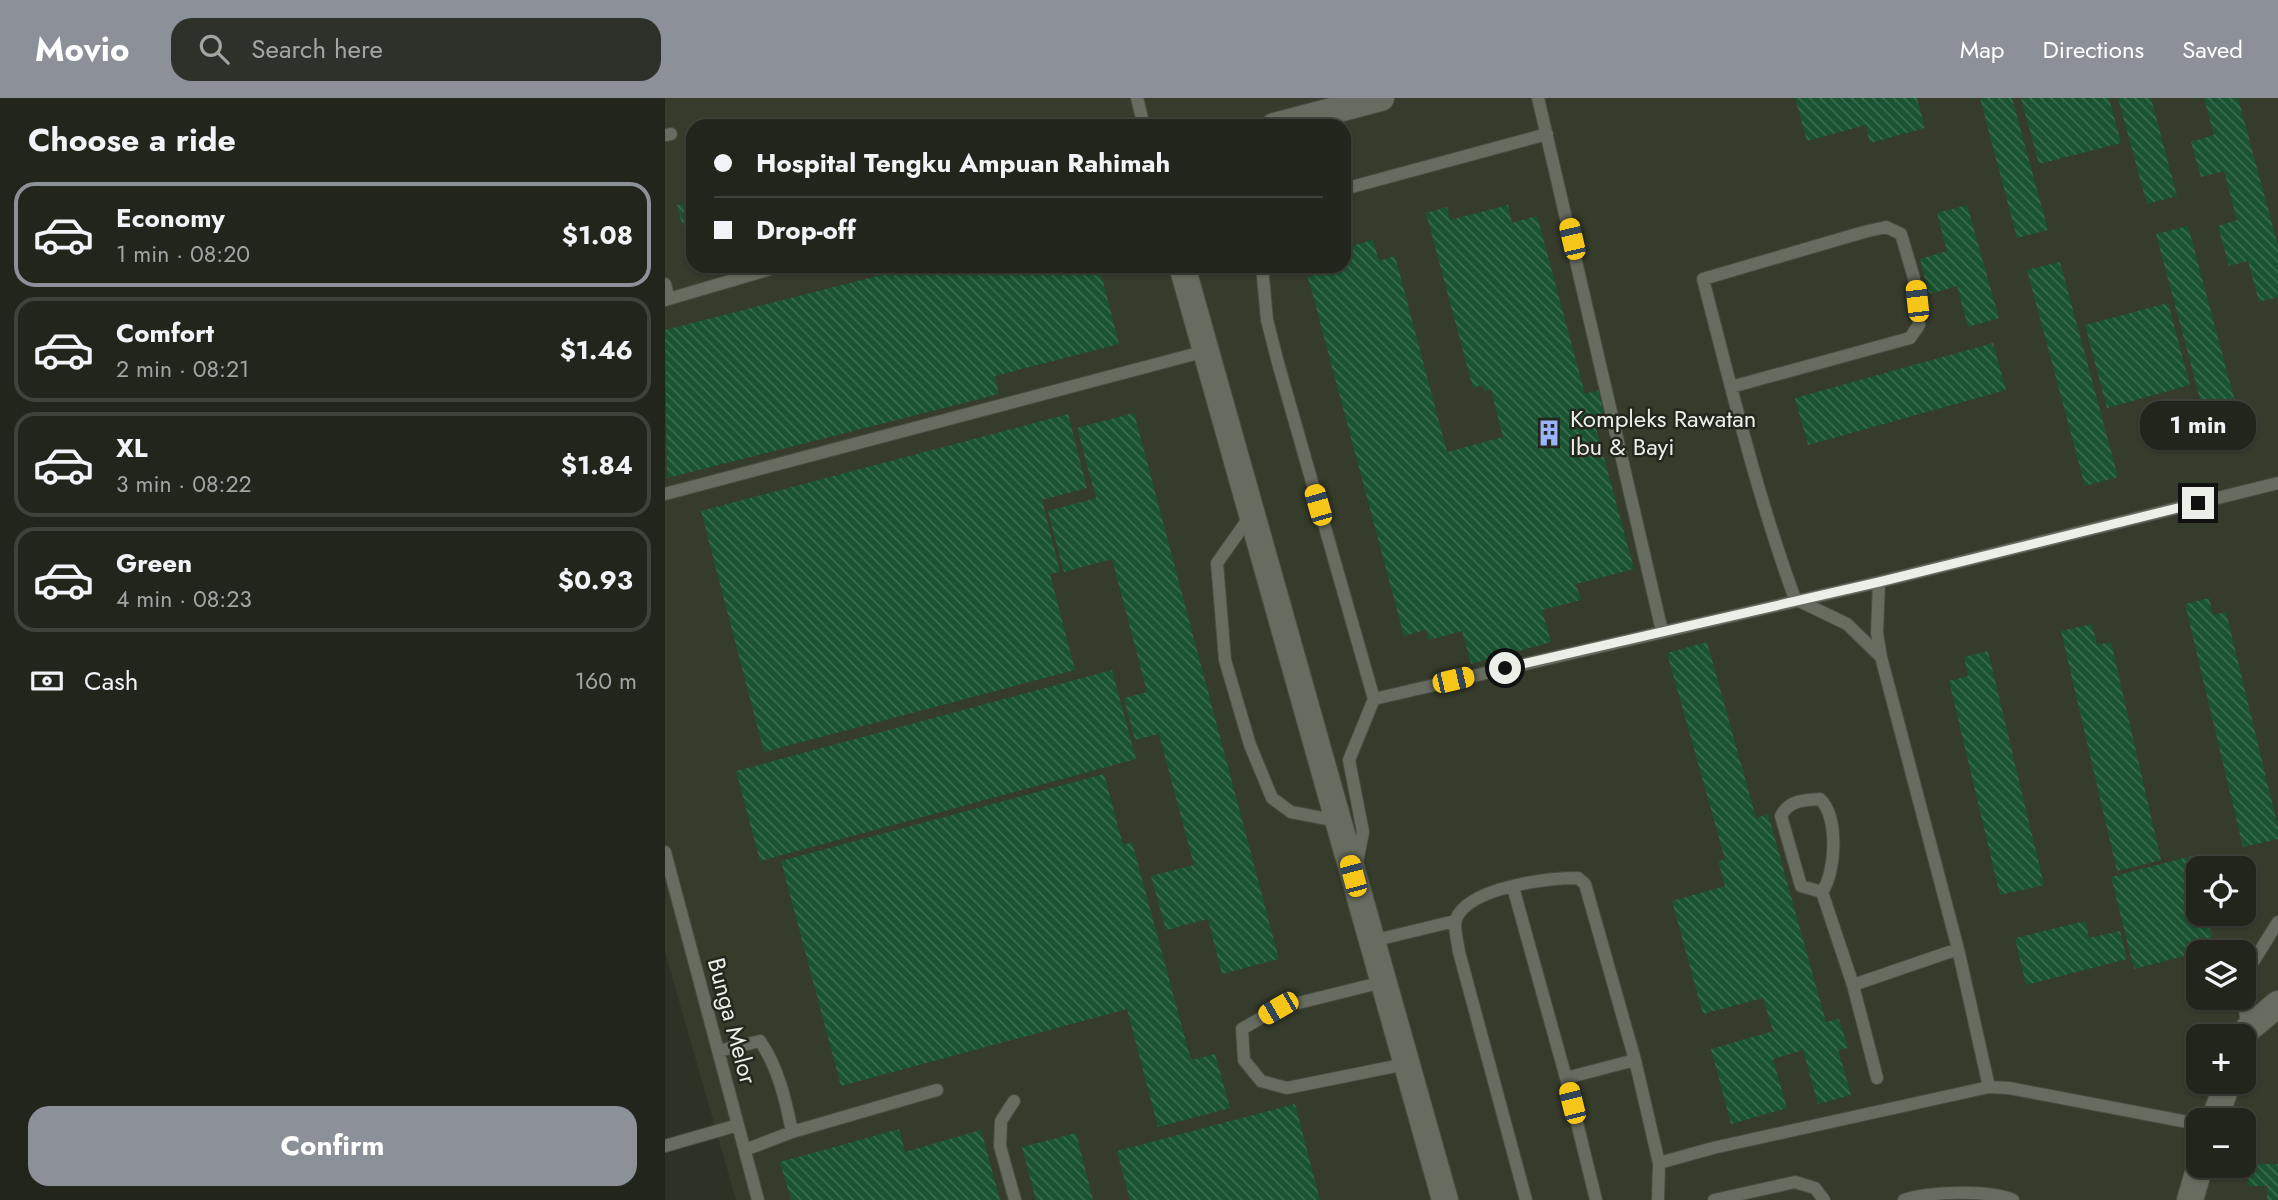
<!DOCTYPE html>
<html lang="en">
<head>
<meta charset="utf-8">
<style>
  :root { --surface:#22251c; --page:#2e3129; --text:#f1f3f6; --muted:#a2a5a3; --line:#3f423b; --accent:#8c9099 }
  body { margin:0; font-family:Jost,sans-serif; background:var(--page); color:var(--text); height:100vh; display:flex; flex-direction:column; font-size:26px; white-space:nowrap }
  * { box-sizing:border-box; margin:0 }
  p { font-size:23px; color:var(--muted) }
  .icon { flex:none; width:38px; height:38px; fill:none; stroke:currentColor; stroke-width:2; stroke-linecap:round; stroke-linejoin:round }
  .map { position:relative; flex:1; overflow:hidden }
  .details { display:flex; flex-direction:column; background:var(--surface); width:665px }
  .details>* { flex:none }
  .banner { position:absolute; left:21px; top:21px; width:665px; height:154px; border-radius:21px; box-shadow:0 2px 5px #0004,0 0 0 2px var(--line); display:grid; align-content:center; height:154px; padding:0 28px; background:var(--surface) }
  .buttons { position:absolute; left:1521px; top:758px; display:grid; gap:14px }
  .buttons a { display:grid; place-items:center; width:70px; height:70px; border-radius:14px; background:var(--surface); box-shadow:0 2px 5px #0004,0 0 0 2px var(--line); font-size:35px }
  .end { position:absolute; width:32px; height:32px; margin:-16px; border:9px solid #ecefe8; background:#111; box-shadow:0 0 0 4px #111 }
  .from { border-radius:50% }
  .bubble { position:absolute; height:49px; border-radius:21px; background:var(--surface); box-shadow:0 2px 5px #0004,0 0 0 2px var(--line); font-size:23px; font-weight:700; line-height:49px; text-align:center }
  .car { position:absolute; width:21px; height:42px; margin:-21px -10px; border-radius:9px; box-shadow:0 0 5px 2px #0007; background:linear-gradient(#f5c518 24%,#345 0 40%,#f5c518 0 76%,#345 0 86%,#f5c518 0) }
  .banner b { display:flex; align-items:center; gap:24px; height:66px; font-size:26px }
  .banner b+b { border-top:2px solid var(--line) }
  .banner i { width:18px; height:18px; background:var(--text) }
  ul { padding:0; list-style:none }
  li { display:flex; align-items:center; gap:21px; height:105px; margin:0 14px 10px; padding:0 14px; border:4px solid var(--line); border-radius:21px }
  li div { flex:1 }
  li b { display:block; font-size:26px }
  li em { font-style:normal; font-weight:700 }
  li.current { border-color:var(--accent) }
  li>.icon { width:63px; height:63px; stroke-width:1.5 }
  h2 { padding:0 28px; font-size:32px; line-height:84px }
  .pay { display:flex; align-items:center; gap:18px; height:77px; padding:0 28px; font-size:26px }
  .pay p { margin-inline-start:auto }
  .primary-button { display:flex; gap:14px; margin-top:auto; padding:14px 28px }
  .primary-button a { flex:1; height:80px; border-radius:21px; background:var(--accent); color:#fff; font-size:28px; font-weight:700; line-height:80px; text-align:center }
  header { display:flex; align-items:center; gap:42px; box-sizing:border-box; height:98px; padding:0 35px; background:var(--accent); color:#fff }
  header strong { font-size:33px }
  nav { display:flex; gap:38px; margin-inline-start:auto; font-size:24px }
  .search { width:490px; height:63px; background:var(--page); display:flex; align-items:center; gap:18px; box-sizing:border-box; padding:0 24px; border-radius:21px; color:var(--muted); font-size:26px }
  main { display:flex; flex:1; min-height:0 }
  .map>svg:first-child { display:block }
</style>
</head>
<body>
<header>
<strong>Movio</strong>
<div class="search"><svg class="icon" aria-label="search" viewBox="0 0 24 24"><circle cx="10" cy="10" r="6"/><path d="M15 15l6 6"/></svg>Search here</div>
<nav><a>Map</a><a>Directions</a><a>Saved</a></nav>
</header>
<main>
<section class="details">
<h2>Choose a ride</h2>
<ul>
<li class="current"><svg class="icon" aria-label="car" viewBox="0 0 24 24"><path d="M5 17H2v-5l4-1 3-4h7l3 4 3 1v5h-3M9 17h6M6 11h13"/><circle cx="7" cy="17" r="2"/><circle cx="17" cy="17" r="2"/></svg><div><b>Economy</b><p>1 min · 08:20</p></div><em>$1.08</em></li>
<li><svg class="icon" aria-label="car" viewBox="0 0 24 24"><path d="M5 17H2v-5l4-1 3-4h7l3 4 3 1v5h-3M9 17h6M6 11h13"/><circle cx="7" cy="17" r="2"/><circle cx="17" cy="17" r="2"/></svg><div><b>Comfort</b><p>2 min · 08:21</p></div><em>$1.46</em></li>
<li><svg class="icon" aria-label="car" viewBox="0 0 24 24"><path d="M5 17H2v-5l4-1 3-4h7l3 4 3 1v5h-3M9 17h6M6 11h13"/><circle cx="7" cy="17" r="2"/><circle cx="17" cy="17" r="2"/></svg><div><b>XL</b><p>3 min · 08:22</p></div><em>$1.84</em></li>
<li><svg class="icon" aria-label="car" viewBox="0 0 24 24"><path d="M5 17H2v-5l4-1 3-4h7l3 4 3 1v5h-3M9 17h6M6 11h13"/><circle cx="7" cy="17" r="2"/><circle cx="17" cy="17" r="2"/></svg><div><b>Green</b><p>4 min · 08:23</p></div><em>$0.93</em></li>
</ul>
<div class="pay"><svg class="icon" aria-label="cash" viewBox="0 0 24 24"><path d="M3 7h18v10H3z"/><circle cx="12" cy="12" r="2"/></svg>Cash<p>160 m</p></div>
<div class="primary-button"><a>Confirm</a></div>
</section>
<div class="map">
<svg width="1613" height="1102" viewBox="0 0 1613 1102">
  <defs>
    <pattern id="building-back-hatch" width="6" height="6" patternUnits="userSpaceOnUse" patternTransform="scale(1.75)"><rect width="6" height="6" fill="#195331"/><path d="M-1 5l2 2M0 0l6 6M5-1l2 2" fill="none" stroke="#3b6c4f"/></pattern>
  </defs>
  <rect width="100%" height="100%" fill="#2d3126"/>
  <path fill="#363c2c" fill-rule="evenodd" d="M0 0H1613V1102H71L0 854ZM28 28H679V168H28ZM1533 770H1578V816H1533ZM1533 854H1578V900H1533ZM1533 938H1578V984H1533ZM1533 1022H1578V1068H1533Z"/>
  <path fill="url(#building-back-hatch)" d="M1130 0H1252L1260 30 1205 45 1201 27 1142 43Z
    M1315 0H1347L1383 132 1352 140Z
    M1356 0H1444L1456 45 1374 66Z
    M1453 0H1486L1512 98 1482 106Z
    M1539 0H1573L1613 148V199L1594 204 1583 163 1564 168 1553 128 1572 122 1559 73 1536 79 1526 44 1549 37Z
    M28 103V162H27L12 107Z
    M843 107 847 125 872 118 920 296 933 292 942 327 931 330 969 471 911 486 916 502 877 512 886 544 806 566 797 533 764 542 761 532 739 538 643 179 665 173 664 168H679V150L708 142 714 163 730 158 782 354 838 339 826 292 819 293 817 287 808 290 761 115 782 109 785 122Z
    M1302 107 1334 220 1303 229 1292 188 1264 196 1255 161 1282 153 1272 115Z
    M1523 128 1580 341 1548 349 1491 136Z
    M1395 164 1453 379 1420 388 1362 172Z
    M252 168H434L454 246 330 278 334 296 2 380 0 232Z
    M1503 205 1525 287 1442 310 1420 227Z
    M1328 245 1341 292 1143 347 1130 300Z
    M469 315 614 861 557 876 543 821 501 832 486 778 529 767 494 636 470 642 459 600 482 594 447 461 399 474 383 413 431 400 412 330Z
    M403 316 422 390 377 402 395 474 385 476 410 572 99 654 36 413Z
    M1544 500 1548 517 1561 514 1613 729V741L1578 749 1520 506Z
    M1427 526 1432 547 1446 544 1496 762 1452 773 1396 533Z
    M1042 544 1091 720 1103 716 1161 924 1174 921 1183 950 1173 952 1186 997 1153 1006 1138 952 1108 961 1122 1010 1066 1026 1046 951 1108 933 1098 900 1038 916 1007 803 1060 788 1053 763 1060 761 1002 555Z
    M1323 553 1379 787 1335 797 1284 583 1303 578 1299 559Z
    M447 572 471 661 95 763 71 673Z
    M439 676 458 747 467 744 526 962 550 956 565 1010 493 1029 462 911 176 988 116 763Z
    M1527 758 1533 784V816H1541L1550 850 1469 871 1446 779Z
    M1420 823 1424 840 1455 833 1462 861 1361 887 1350 840Z
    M630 1006 655 1102H465L452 1053Z
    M234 1031 240 1054 316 1032 335 1102H126L115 1064Z
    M411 1035 428 1102H371L357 1049Z
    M1583 1066H1613V1102H1602V1088H1583Z"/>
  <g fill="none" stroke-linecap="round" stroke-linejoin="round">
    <g stroke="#494c43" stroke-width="14">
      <path id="lane" d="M472 0 479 28
        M873 0 997 533
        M0 37 6 36
        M679 91 882 36
        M597 168 602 222 613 265 709 601 684 662 698 734 691 769
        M0 186 4 201
        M0 202 116 168
        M1066 289 1245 240 1254 227 1249 180 1236 136 1221 129 1199 134 1038 181C1066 289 1092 397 1130 501L1182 526 1216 559
        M0 396 541 253
        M586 417 552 465 560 562 585 647 607 700 626 714 673 723
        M1214 484 1212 535 1216 559 1293 851 1324 989
        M709 601 1214 484 1613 385
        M1155 701C1174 719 1171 774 1157 794L1136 788 1116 718C1124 702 1139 702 1155 701Z
        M0 754 93 1102
        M848 789 901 980 931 1102
        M1157 794 1188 887 1212 980
        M707 843 790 823
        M718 884 613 910 577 931 579 962 596 983 622 990 741 966
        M1188 887 1293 851
        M1578 892 1583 872 1613 824
        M1578 900 1583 931
        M53 953 95 943C113 969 121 1003 127 1034L272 992
        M901 980 970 962
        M349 1003 336 1023 335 1048 350 1102
        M0 1048 73 1027
        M80 1052 127 1034
        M994 1065 1048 1050 1324 989 1344 990 1533 1026
        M861 1102 794 854C793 845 788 830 791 821 804 789 883 780 913 780L920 786 970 962 994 1065 993 1102
        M1049 1102 1130 1084 1150 1090 1159 1102
        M1239 1102C1265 1093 1324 1092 1348 1102"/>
    </g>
    <g stroke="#494c43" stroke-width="28">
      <path id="street" d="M609 28 716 0
        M517 168 780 1102
        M1578 942 1583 931 1613 906
        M1549 1022 1563 984
        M1525 1102 1535 1068"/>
    </g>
    <use href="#lane" stroke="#676c60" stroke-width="12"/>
    <use href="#street" stroke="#676c60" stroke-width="26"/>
  </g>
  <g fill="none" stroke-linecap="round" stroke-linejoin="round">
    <path stroke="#ecefe8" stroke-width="9" d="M840 570 1214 484 1533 405"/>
  </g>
  <defs>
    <g id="building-bare" transform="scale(2.1)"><path d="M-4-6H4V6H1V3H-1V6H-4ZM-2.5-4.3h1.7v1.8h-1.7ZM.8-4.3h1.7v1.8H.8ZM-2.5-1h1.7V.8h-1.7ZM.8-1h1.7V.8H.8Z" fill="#9cb4fd" stroke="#23271d" stroke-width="2.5" paint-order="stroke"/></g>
  </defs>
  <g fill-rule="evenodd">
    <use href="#building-bare" x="884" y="335"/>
  </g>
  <g text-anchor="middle" stroke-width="5" stroke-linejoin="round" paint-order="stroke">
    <g font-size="24" fill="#ecefe8" stroke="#23271d" text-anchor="start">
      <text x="905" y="329">Kompleks Rawatan<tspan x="905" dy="28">Ibu &amp; Bayi</tspan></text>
    </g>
    <g font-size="24" fill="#ecefe8" stroke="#23271d">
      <text transform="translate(67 923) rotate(75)" y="8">Bunga Melor</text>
    </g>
  </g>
</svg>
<div class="buttons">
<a><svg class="icon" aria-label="locate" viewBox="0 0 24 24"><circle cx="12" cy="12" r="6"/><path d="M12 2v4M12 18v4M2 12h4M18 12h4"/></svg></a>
<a><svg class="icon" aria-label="layers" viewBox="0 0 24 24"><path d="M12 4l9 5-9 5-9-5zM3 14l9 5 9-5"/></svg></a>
<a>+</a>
<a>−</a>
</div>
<i class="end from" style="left:840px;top:570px"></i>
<i class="end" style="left:1533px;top:405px"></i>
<div class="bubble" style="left:1475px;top:303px;width:116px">1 min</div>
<i class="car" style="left:907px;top:141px;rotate:347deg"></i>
<i class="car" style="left:1252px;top:203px;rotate:354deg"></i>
<i class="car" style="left:653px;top:407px;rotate:344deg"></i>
<i class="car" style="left:788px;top:582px;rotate:77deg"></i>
<i class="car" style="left:688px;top:778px;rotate:345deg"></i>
<i class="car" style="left:613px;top:910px;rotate:240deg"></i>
<i class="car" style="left:907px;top:1005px;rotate:346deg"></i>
<div class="banner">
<b><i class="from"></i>Hospital Tengku Ampuan Rahimah</b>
<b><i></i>Drop-off</b>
</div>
</div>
</main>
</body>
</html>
